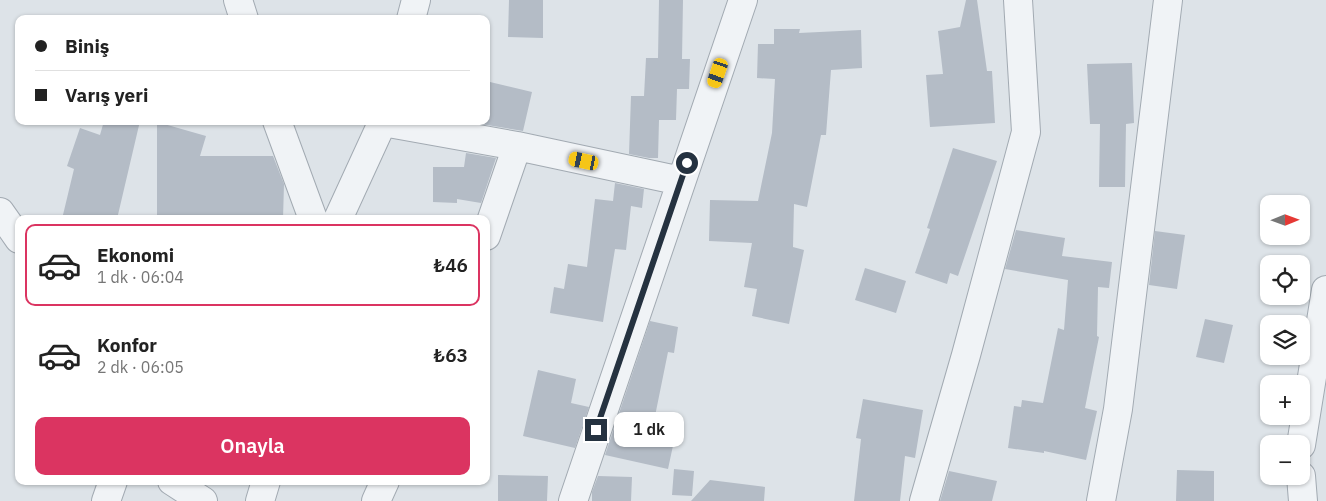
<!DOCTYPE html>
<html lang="tr">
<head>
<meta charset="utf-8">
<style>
  :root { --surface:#fff; --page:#f2f2f2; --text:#222; --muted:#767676; --line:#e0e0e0; --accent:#db3461 }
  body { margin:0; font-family:"IBM Plex Sans",sans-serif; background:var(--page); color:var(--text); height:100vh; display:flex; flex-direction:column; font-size:19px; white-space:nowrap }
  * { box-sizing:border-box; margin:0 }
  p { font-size:16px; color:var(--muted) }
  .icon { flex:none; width:28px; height:28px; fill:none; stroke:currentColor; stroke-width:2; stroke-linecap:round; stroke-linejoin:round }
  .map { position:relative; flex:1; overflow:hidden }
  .sheet { position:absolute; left:15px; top:215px; width:475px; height:270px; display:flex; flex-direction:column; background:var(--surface); border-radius:10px; box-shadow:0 1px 4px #0004 }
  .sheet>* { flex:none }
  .top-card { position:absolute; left:15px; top:15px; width:475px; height:110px; border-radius:10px; box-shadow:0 1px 4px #0004; display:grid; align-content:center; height:110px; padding:0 20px; background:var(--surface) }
  .needle { width:32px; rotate:89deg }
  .tools { position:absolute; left:1260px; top:195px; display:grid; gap:10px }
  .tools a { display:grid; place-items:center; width:50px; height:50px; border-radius:10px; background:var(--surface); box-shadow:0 1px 4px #0004; font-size:25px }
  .end { position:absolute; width:22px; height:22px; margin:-11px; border:6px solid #253240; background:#fff; box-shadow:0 0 0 2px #fff }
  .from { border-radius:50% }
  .bubble { position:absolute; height:35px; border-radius:10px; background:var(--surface); box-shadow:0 1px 4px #0004; font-size:16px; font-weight:600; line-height:35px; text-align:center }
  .car { position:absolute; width:15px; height:30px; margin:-15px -8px; border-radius:6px; box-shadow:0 0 4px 1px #0007; background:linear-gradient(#f5c518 24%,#345 0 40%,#f5c518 0 76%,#345 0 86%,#f5c518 0) }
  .top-card b { display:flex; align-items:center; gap:18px; height:48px; font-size:19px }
  .top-card b+b { border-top:1px solid var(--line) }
  .top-card i { width:12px; height:12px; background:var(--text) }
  ul { padding:9px 0 0; list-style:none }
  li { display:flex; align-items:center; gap:15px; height:82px; margin:0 10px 8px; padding:0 10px; border:2px solid transparent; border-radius:10px }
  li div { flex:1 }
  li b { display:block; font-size:19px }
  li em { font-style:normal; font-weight:600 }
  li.selected { border-color:var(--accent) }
  li>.icon { width:45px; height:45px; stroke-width:1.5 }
  .button { display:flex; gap:10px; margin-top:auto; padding:10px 20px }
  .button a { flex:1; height:58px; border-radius:10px; background:var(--accent); color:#fff; font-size:20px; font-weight:600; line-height:58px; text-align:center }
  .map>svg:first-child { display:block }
</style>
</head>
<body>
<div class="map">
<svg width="1326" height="501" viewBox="0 0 1326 501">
  <rect width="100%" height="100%" fill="#dde3e8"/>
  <path fill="#b4bcc6" d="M509 0H543V38L508 37Z
    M659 0H683L682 59H690L689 89H677L676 120H659L658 158H649L629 154 631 96H644L646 58H658Z
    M966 0H977L987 71H992L995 123 930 127 926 75 943 74 938 31 960 27Z
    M774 29H800L799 33 861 30 862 68 831 70 826 135H821L807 207 794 204 793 247 804 250 789 324 752 316 757 289 744 287 752 243 709 241 710 200 758 201 772 133 775 79 757 78 758 44H774Z
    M1132 63 1134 123 1126 124 1125 187H1099L1100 124H1090L1087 64Z
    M490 82 532 92 523 131 481 124V121H486V99Z
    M104 121H140L117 219H62L74 169 67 166 80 128 100 135Z
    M157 122 206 136 200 156H273L284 184 283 219H157Z
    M953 148 997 161 958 276 950 273 947 284 915 273 930 229 927 228Z
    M466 153 496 158 481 203 457 199V203L433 202V167H464Z
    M615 183 644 189 642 208 631 206 626 250 615 249 603 322 550 313 554 287 564 289 568 264 587 267 595 199 613 201Z
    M1016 230 1065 238 1062 256 1112 262 1109 288 1098 287 1097 336 1099 337 1085 408 1097 411 1086 460 1044 451V453L1008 448 1014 406 1021 407 1022 400 1043 403 1058 328 1064 330 1068 280 1005 269Z
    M1155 231 1185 235 1177 289 1149 285Z
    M865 268 906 281 896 313 855 300Z
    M1205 319 1233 325 1224 363 1196 357Z
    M650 321 678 327 674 353 668 352 654 421 677 427 668 469 605 455Z
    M538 370 576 379 571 403 589 407 575 448 523 436Z
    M863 399 923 410 915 458 905 456 900 501H854L861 439 856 438Z
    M674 469 694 471 692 496 672 495Z
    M1177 470 1214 471V501H1176Z
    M949 471 997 481 992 501H940Z
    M498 475 548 476 547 501H498Z
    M598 476 632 477 631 501H592V492Z
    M710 480 765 487 764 501H691Z"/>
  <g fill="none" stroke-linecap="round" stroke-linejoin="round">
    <g stroke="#a2aab2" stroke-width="30">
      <path id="minor" d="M238 0 244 19
        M411 19 416 0
        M277 121 313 219
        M383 122 517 146 681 181
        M0 212 19 239
        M338 219 383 121
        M486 236 517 146
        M1301 445 1326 290
        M1301 476 1303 501
        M172 481 203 501
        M106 501 113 481
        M260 501 266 481
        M376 501 385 481
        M573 501 743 0
        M924 501 966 355 1026 132 1018 0
        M1101 501 1118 409 1168 0"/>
    </g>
    <use href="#minor" stroke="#f0f3f6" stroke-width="28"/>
  </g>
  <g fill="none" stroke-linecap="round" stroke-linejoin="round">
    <path stroke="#253240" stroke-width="6" d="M596 430 687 163"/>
  </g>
</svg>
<div class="tools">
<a><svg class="needle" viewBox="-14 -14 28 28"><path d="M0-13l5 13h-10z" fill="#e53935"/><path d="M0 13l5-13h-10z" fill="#767676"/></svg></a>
<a><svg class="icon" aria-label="locate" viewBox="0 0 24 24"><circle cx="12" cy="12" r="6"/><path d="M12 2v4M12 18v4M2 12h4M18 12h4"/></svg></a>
<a><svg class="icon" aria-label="layers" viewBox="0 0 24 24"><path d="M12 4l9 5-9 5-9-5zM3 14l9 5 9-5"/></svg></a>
<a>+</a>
<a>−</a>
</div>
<i class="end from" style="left:687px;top:163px"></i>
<i class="end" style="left:596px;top:430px"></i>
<div class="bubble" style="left:614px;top:412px;width:70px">1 dk</div>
<i class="car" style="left:718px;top:73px;rotate:199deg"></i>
<i class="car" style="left:584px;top:161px;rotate:282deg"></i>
<div class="top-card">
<b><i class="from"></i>Biniş</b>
<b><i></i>Varış yeri</b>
</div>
<section class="sheet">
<ul>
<li class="selected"><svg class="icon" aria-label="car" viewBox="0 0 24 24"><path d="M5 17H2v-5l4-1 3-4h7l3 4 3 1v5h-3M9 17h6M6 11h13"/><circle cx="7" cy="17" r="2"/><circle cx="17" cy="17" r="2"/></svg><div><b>Ekonomi</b><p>1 dk · 06:04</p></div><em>₺46</em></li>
<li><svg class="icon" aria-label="car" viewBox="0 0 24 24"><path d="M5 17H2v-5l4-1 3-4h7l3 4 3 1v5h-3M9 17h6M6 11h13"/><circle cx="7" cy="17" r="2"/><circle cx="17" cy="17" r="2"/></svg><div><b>Konfor</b><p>2 dk · 06:05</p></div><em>₺63</em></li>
</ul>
<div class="button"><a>Onayla</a></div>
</section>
</div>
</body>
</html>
